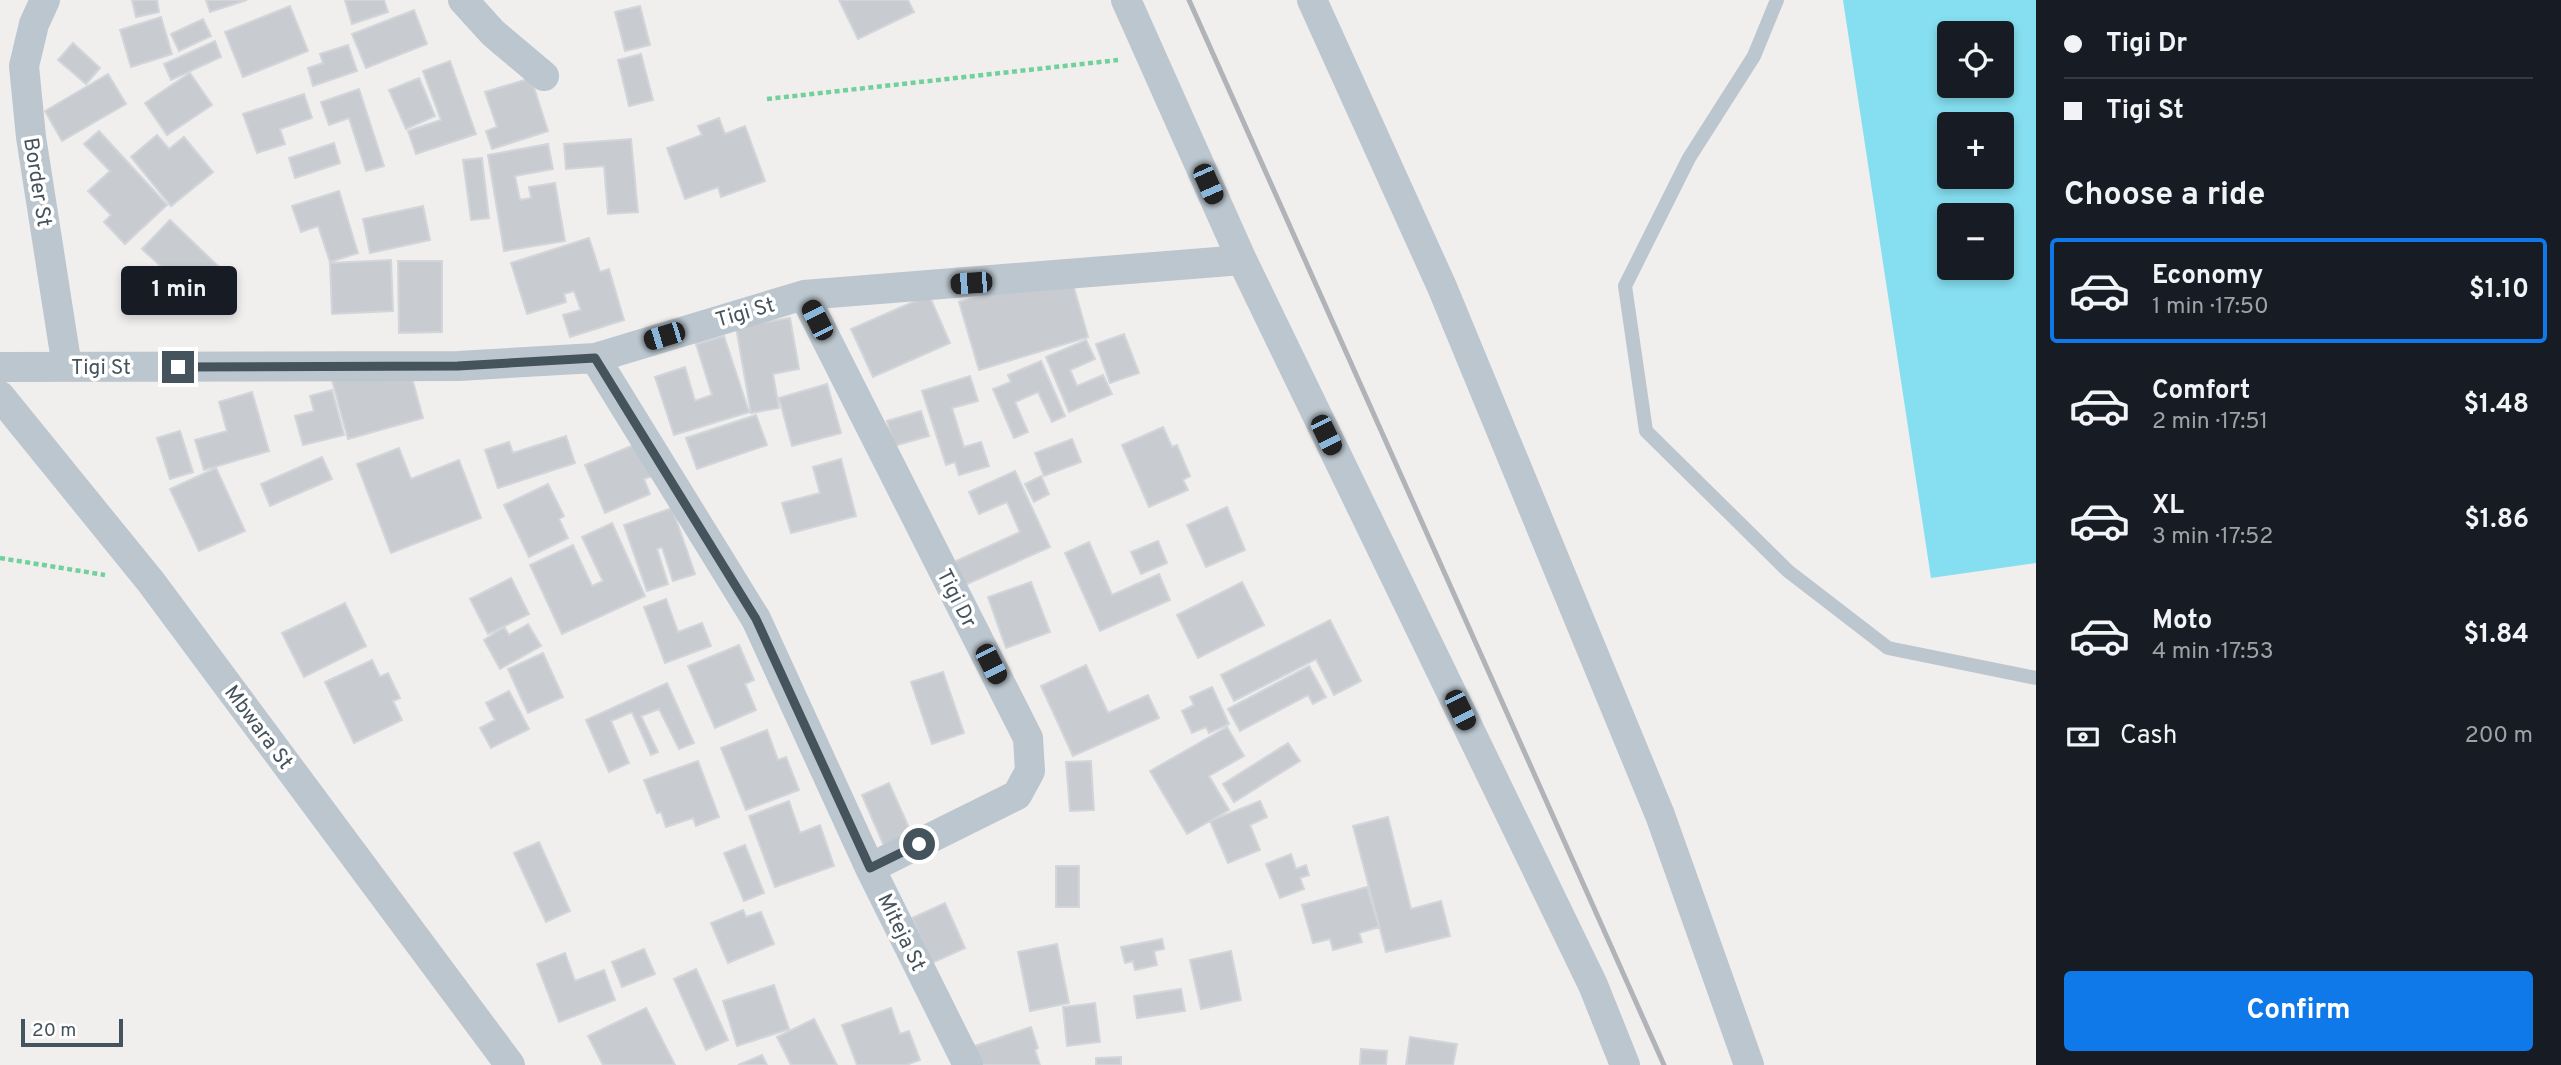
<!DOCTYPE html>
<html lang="en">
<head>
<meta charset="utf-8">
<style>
  :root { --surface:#171b24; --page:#242831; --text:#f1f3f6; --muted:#9ea1a6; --line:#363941; --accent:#1079e9 }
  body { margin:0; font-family:Overpass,sans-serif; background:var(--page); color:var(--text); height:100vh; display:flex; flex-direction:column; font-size:26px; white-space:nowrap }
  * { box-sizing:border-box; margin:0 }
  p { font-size:23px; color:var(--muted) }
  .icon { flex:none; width:38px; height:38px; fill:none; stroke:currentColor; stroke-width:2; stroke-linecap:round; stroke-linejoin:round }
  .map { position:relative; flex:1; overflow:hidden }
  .drawer { display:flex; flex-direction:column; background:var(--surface); width:525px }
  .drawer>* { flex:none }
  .hud { display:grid; align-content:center; height:154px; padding:0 28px; background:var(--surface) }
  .buttons { position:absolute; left:1937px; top:21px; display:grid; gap:14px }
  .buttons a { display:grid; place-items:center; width:77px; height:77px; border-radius:7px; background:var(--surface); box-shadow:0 4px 10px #0003; font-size:35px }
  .scale { position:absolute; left:21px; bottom:18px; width:102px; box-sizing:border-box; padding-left:7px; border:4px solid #45535c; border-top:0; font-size:19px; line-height:24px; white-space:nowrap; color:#45535c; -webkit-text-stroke:5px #fff; paint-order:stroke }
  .end { position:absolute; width:32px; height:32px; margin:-16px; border:9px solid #45535c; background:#fff; box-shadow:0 0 0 4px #fff }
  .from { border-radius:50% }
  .bubble { position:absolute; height:49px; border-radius:7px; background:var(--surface); box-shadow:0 4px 10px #0003; font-size:23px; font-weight:700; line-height:49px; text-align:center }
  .car { position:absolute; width:21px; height:42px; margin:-21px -10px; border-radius:9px; box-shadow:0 0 5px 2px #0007; background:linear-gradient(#222 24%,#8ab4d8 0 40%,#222 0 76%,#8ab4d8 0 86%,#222 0) }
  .hud b { display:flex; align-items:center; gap:24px; height:66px; font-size:26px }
  .hud b+b { border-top:2px solid var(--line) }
  .hud i { width:18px; height:18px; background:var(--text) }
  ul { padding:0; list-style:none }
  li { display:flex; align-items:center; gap:21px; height:105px; margin:0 14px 10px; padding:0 14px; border:4px solid transparent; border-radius:7px }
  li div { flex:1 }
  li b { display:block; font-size:26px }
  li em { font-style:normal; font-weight:700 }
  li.active { border-color:var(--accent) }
  li>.icon { width:63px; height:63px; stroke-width:1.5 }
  h2 { padding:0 28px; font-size:32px; line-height:84px }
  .pay { display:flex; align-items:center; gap:18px; height:77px; padding:0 28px; font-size:26px }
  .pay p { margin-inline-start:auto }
  .action { display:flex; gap:14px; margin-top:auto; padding:14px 28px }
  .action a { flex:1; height:80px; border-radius:7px; background:var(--accent); color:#fff; font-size:28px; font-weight:700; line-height:80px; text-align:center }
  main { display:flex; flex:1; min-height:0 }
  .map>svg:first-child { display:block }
</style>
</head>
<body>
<main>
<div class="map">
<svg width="2036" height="1065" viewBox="0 0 2036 1065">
  <rect width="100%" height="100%" fill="#f1eeee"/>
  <path fill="#85dff0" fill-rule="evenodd" d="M1843 0H2036V563L1931 578ZM1950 33H2002V86H1950ZM1950 124H2002V177H1950ZM1950 215H2002V268H1950Z"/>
  <path fill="#c8ccd1" stroke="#d2d5da" stroke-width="2" d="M132 0H157L159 12 136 17Z
    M206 0H247L210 12Z
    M345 0H384L388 12 352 24Z
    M839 0H908L914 12 858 39Z
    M290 6 308 51 243 77 225 32Z
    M640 6 650 45 625 51 615 12Z
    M414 10 427 44 366 68 352 34Z
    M161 17 172 54 131 67 120 30Z
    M203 19 211 36 179 51 171 34Z
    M215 41 221 57 171 80 164 64Z
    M73 43 100 68 86 84 58 60Z
    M348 45 357 71 313 86 308 68 323 63 320 54Z
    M641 54 653 100 629 106 618 60Z
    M450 61 476 134 416 154 408 131 441 120 423 71Z
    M190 73 212 105 167 135 145 103Z
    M108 74 126 104 62 141 45 111Z
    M419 78 435 116 406 129 389 90Z
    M531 78 548 131 492 149 486 131 497 127 485 92Z
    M359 89 384 166 366 171 349 118 329 125 321 102Z
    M304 94 312 118 280 129 285 144 257 153 243 114Z
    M719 118 725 134 745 126 765 181 721 197 718 187 685 199 667 148 702 135 698 126Z
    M99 131 167 205 125 244 104 222 111 215 88 191 110 171 84 144Z
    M157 135 169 149 184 137 213 172 171 206 131 157Z
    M631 139 638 212 608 214 604 166 566 169 564 144Z
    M334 143 340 163 295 178 289 158Z
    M548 144 553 169 515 176 520 200 531 198 529 187 555 183 565 241 504 251 488 155Z
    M482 158 489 218 471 220 463 160Z
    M339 191 358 253 330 262 318 226 301 232 292 206Z
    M423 206 430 240 370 253 363 219Z
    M170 220 219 267 192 295 142 249Z
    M589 238 600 272 609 269 624 320 570 337 563 315 581 310 574 291 564 294 566 302 527 314 511 263Z
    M391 260 393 311 332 314 330 263Z
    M398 261H442V332L399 333Z
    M1069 270 1088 337 979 370 959 302Z
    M929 295 950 343 873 377 851 329Z
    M790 318 799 369 773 374 779 408 751 413 736 327Z
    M1124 334 1139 373 1110 383 1096 344Z
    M724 336 749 412 674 435 655 377 685 367 695 401 712 395 696 344Z
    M1086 340 1095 359 1070 370 1077 386 1103 375 1112 394 1069 412 1046 357Z
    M1041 361 1065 416 1052 422 1038 392 1015 402 1028 432 1014 438 993 389 1011 382 1008 375Z
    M409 367 423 418 348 439 332 380Z
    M970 376 978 401 952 408 964 447 981 442 989 466 959 475 955 462 946 465 922 391Z
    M827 384 841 433 792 446 779 398Z
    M332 390 344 435 303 445 295 416 314 411 310 396Z
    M252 392 269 451 204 470 195 440 227 431 219 402Z
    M921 411 929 436 894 446 887 421Z
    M756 415 767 445 697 469 686 438Z
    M1163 427 1172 447 1177 445 1190 476 1183 480 1188 490 1149 507 1122 445Z
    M180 431 193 472 170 479 157 438Z
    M566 436 575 463 498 488 485 450 509 442 513 453Z
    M1072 439 1081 462 1044 476 1035 453Z
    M634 445 661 473 644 479 650 494 605 513 585 465Z
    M399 448 411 479 459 460 481 518 391 553 357 464Z
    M322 457 332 479 270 506 261 484Z
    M841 459 856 516 791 533 782 503 820 493 813 467Z
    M216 468 245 531 199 551 170 489Z
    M1015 471 1050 547 965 585 954 562 1020 532 1007 502 979 514 969 492Z
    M1041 476 1049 494 1034 502 1025 484Z
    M548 484 564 516 559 519 568 538 529 557 504 505Z
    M1227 507 1245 550 1206 567 1187 525Z
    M672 508 695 574 673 581 662 547 657 549 668 584 647 591 624 525Z
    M612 523 645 596 562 634 530 565 573 545 592 586 603 581 582 537Z
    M1158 541 1167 563 1141 574 1131 552Z
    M1089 542 1112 595 1159 574 1170 600 1100 631 1065 553Z
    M511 578 529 614 488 634 470 599Z
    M1031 582 1050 632 1006 648 988 597Z
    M1242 582 1264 625 1198 658 1177 615Z
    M666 599 678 632 702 623 711 646 665 663 644 607Z
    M345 603 366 646 304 677 282 633Z
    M1330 620 1361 681 1334 695 1316 659 1234 701 1221 675Z
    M528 624 541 646 500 669 484 640 504 627 509 635Z
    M739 645 754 680 745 684 756 710 715 728 688 666Z
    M543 653 563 697 528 713 508 669Z
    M372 660 380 677 388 673 400 698 393 701 402 720 354 743 325 682Z
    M1086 665 1108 713 1148 695 1159 718 1073 756 1041 686Z
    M1309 666 1326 697 1313 704 1308 695 1240 731 1228 709Z
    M943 672 964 733 932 744 911 682Z
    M667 683 694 743 679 749 659 709 641 716 658 752 651 755 632 712 611 721 629 763 609 772 586 720Z
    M1212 687 1229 724 1209 733 1206 727 1192 733 1182 711 1194 705 1190 697Z
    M509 691 529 729 491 748 480 728 495 720 486 703Z
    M1227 727 1244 756 1209 776 1229 810 1187 834 1150 771Z
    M767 730 778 760 786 757 799 790 746 810 721 748Z
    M1288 743 1300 761 1234 802 1223 784Z
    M698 761 719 817 696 826 693 818 666 827 661 812 657 813 644 780Z
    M1091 761 1094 810 1070 811 1066 762Z
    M889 783 915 841 887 853 862 795Z
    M789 801 800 833 820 825 834 866 775 887 749 816Z
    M1260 801 1267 817 1250 825 1260 850 1228 863 1210 821Z
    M1388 817 1411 909 1441 901 1450 936 1386 952 1353 826Z
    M539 842 570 911 546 922 514 853Z
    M745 845 764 893 744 901 724 853Z
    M1291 854 1296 869 1306 865 1309 875 1300 878 1304 889 1280 898 1266 864Z
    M1056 866H1079V907H1056Z
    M1367 887 1379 927 1359 933 1362 942 1333 950 1330 939 1313 943 1302 905Z
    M945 903 965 948 932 963 912 918Z
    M743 910 746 917 761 912 774 944 728 963 711 923Z
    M1162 939 1164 949 1154 951 1157 965 1135 970 1133 961 1125 963 1121 947Z
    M1057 944 1069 1003 1030 1011 1018 952Z
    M644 949 655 974 622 987 612 962Z
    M1231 951 1241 1000 1201 1009 1190 960Z
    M565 953 575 981 604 970 615 1000 559 1022 537 964Z
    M696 969 728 1040 706 1050 674 979Z
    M774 985 789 1029 737 1046 723 1001Z
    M1181 989 1185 1011 1137 1018 1134 996Z
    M1095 1003 1100 1042 1067 1046 1063 1007Z
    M646 1008 675 1065H603L588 1036Z
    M891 1008 900 1034 909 1031 920 1060 906 1065H857L842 1025Z
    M814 1019 837 1065H791L777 1037Z
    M1031 1027 1038 1048 1035 1050 1040 1065H978L972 1047Z
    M1410 1037 1457 1044 1453 1065H1406Z
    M1361 1049 1387 1051 1386 1065H1360Z
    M762 1055 767 1065H738Z
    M1121 1057V1065H1096V1058Z"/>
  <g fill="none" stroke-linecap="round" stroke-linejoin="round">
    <path stroke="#70d19c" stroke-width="4.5" stroke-dasharray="5 3.5" stroke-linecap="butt" d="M767 99 1118 60
      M0 558 105 575"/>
    <path stroke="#bbc6ce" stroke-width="14" d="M1777 0 1754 56 1689 158 1625 286 1646 431 1788 571 1888 648 2036 678"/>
    <path stroke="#bbc6ce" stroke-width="30" d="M45 0 34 24 24 66 31 137 67 367
      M463 0 493 33 544 76
      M1126 0 1242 260 1593 985 1625 1065
      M1312 0 1442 287 1660 815 1749 1065
      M804 295 1028 738 1030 771 1017 795 870 868
      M595 358 756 619 870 868 968 1065
      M0 367 458 366 595 358 804 295 1242 260
      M0 396 151 582 510 1065"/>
    <path stroke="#b0b4b9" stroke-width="5" d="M1189 0 1664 1065"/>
  </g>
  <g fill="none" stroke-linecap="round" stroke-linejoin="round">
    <path stroke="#45535c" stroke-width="9" d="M178 367 458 366 595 358 756 619 870 868 919 844"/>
  </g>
  <g text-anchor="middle" stroke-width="7" stroke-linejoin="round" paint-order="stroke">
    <g font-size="21" fill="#45535c" stroke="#fff">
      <text transform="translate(38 182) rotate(81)" y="7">Border St</text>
      <text transform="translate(745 312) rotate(-16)" y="7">Tigi St</text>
      <text x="101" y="374">Tigi St</text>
      <text transform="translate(957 598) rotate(63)" y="7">Tigi Dr</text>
      <text transform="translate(259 727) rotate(53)" y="7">Mbwara St</text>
      <text transform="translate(902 932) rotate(64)" y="7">Miteja St</text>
    </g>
  </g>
</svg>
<div class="buttons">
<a><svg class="icon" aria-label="locate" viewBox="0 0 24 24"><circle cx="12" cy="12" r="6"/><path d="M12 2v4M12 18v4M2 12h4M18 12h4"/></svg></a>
<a>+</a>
<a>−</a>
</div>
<div class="scale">20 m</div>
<i class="end from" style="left:919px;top:844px"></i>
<i class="end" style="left:178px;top:367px"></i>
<div class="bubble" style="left:121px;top:266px;width:116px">1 min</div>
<i class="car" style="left:1208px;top:184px;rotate:156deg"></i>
<i class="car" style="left:971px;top:283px;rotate:266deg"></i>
<i class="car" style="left:817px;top:320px;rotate:333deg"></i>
<i class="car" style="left:664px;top:336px;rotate:253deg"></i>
<i class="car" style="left:1326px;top:435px;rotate:154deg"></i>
<i class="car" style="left:991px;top:664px;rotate:153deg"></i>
<i class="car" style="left:1460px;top:710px;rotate:154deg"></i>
</div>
<section class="drawer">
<div class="hud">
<b><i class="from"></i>Tigi Dr</b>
<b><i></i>Tigi St</b>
</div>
<h2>Choose a ride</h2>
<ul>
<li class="active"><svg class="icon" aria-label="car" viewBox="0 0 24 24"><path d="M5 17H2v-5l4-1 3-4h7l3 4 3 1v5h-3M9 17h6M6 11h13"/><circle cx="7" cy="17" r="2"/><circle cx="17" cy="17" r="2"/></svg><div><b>Economy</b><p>1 min · 17:50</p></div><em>$1.10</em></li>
<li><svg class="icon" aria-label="car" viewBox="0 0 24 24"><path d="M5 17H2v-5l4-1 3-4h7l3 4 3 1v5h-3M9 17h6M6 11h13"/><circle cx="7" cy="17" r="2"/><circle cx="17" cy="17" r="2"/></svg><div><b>Comfort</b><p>2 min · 17:51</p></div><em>$1.48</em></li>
<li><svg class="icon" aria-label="car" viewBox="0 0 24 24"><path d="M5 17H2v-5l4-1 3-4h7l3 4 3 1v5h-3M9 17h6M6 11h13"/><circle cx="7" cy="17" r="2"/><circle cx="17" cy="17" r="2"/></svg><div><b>XL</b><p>3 min · 17:52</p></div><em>$1.86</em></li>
<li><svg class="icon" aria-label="car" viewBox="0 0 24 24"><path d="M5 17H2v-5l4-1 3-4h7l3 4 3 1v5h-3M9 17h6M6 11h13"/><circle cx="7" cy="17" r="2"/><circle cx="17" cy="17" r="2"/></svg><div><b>Moto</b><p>4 min · 17:53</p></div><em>$1.84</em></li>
</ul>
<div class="pay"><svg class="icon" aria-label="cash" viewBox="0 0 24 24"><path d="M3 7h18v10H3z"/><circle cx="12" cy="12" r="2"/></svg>Cash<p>200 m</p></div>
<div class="action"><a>Confirm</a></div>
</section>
</main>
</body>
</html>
